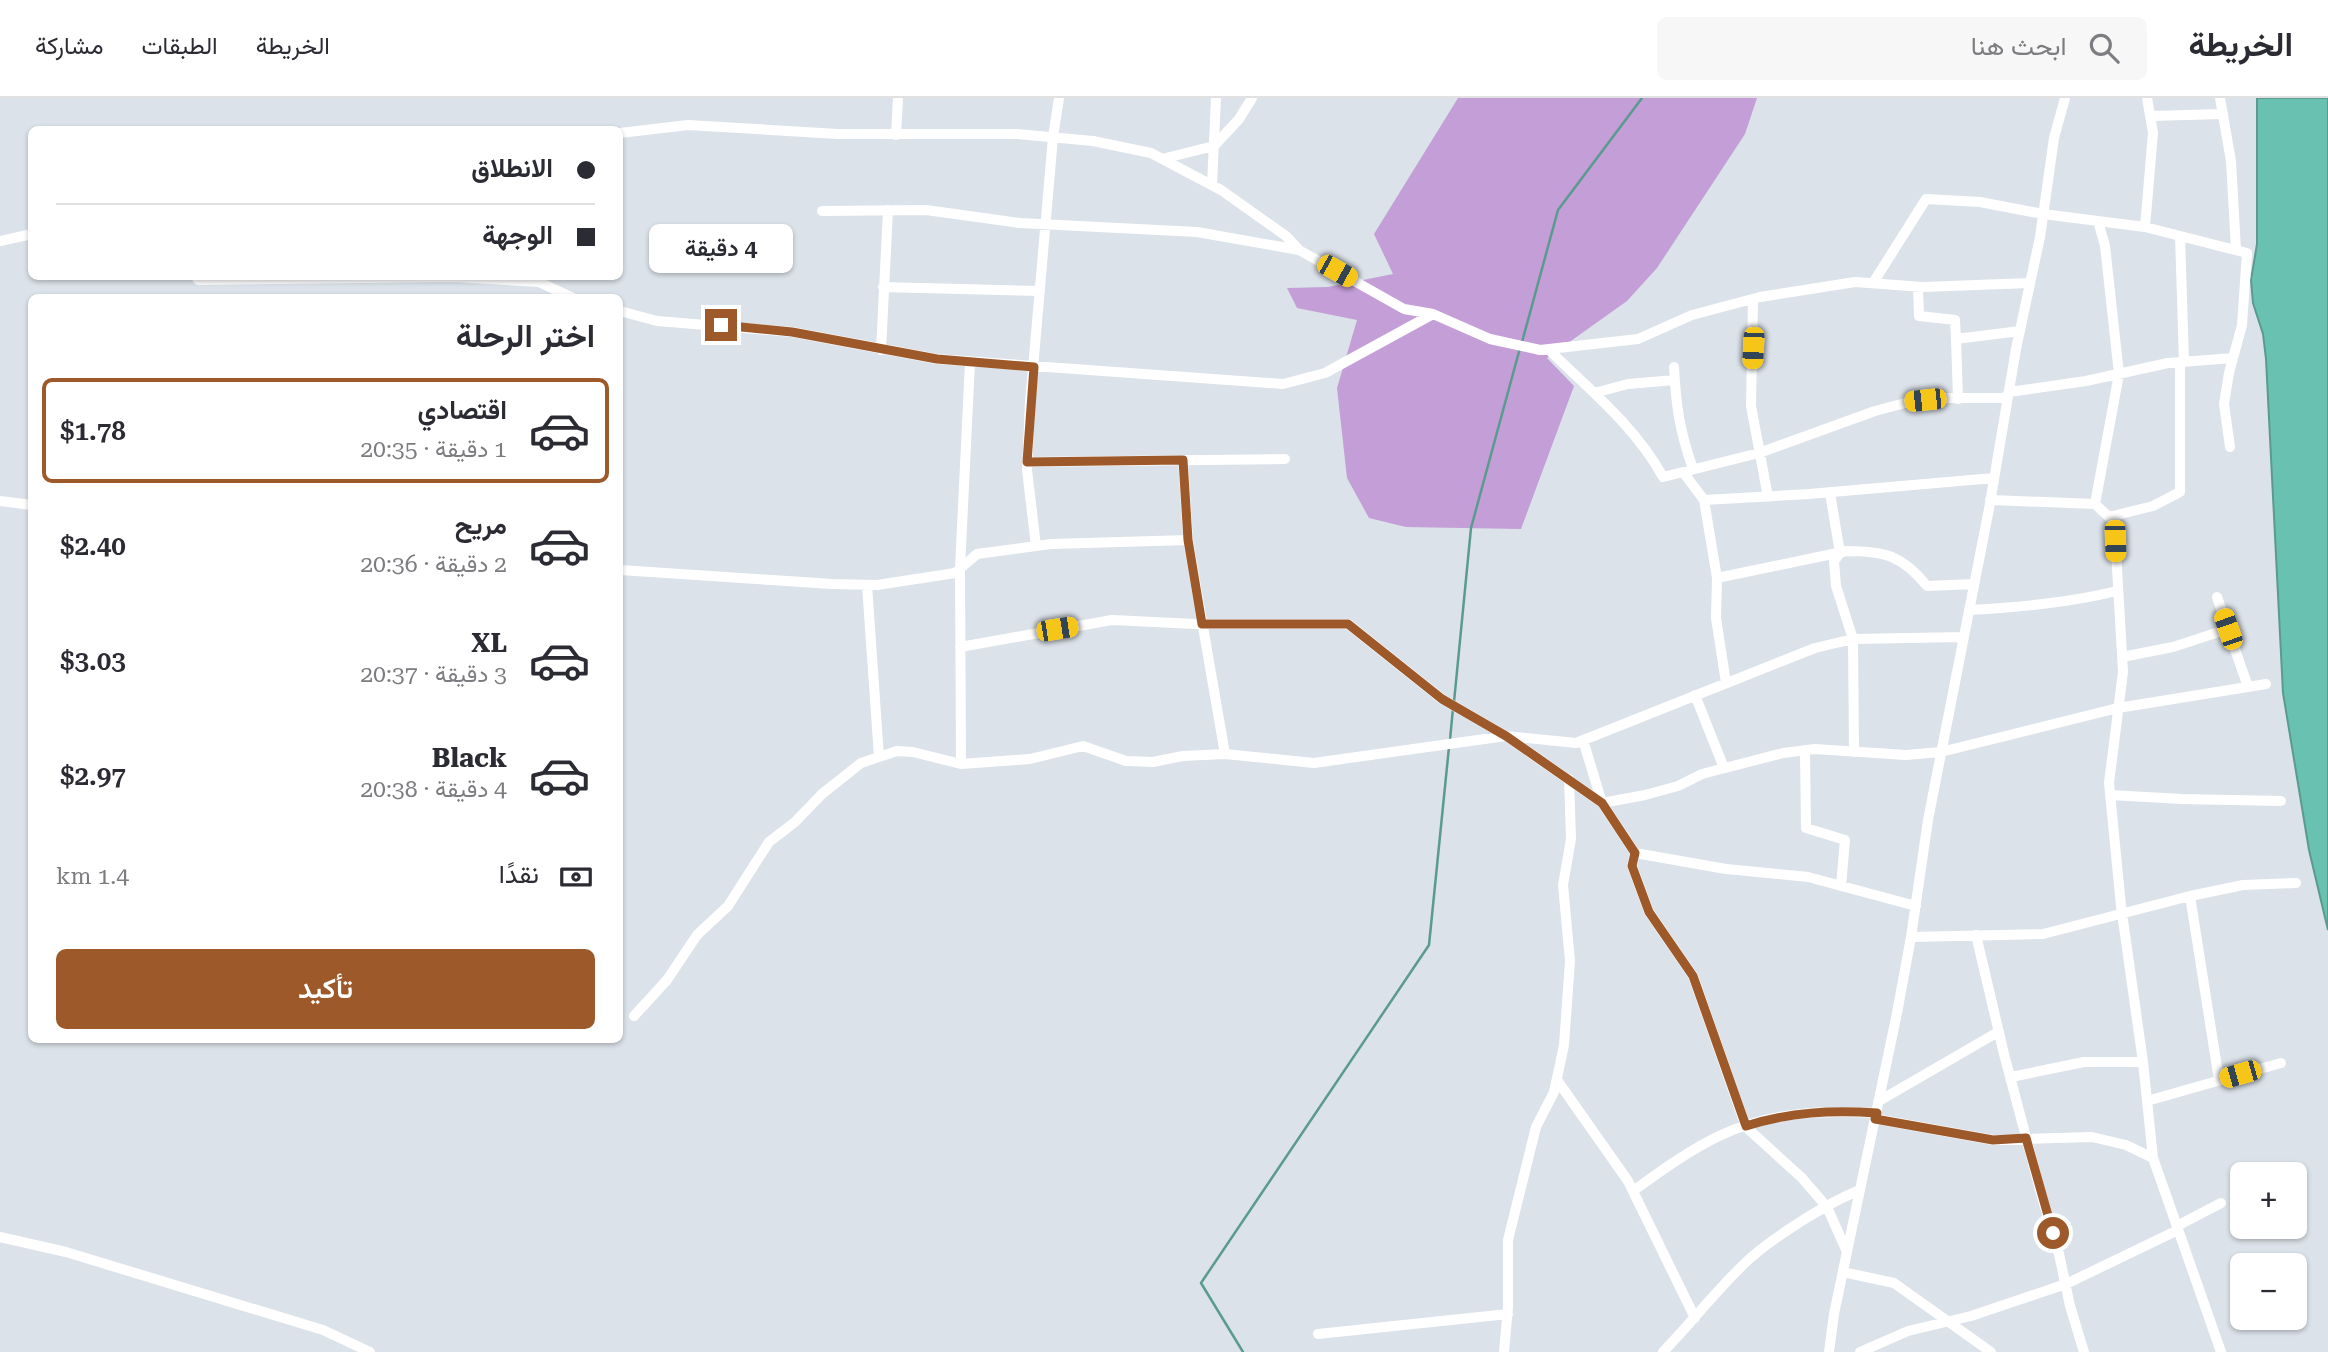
<!DOCTYPE html>
<html lang="ar">
<head>
<meta charset="utf-8">
<style>
  :root { --surface:#fff; --page:#f7f7f7; --text:#2b2b33; --muted:#7c7c81; --line:#e1e1e2; --accent:#9d5929 }
  body { margin:0; font-family:"Roboto Serif",Vazirmatn,serif; background:var(--page); color:var(--text); direction:rtl; height:100vh; display:flex; flex-direction:column; font-size:26px; white-space:nowrap }
  * { box-sizing:border-box; margin:0 }
  p { font-size:23px; color:var(--muted) }
  .icon { flex:none; width:38px; height:38px; fill:none; stroke:currentColor; stroke-width:2; stroke-linecap:round; stroke-linejoin:round }
  .map { position:relative; flex:1; overflow:hidden; direction:ltr }
  .sheet { position:absolute; left:28px; top:196px; width:595px; height:749px; display:flex; flex-direction:column; background:var(--surface); border-radius:10px; box-shadow:0 2px 5px #0004; direction:rtl }
  .sheet>* { flex:none }
  .banner { position:absolute; left:28px; top:28px; width:595px; height:154px; border-radius:10px; box-shadow:0 2px 5px #0004; direction:rtl; display:grid; align-content:center; height:154px; padding:0 28px; background:var(--surface) }
  .buttons { position:absolute; left:2230px; top:1064px; display:grid; gap:14px }
  .buttons a { display:grid; place-items:center; width:77px; height:77px; border-radius:10px; background:var(--surface); box-shadow:0 2px 5px #0004; font-size:35px }
  .end { position:absolute; width:32px; height:32px; margin:-16px; border:9px solid #9d5929; background:#fff; box-shadow:0 0 0 4px #fff }
  .from { border-radius:50% }
  .bubble { position:absolute; height:49px; border-radius:10px; background:var(--surface); box-shadow:0 2px 5px #0004; font-size:23px; font-weight:600; line-height:49px; text-align:center; direction:rtl }
  .car { position:absolute; width:21px; height:42px; margin:-21px -10px; border-radius:9px; box-shadow:0 0 5px 2px #0007; background:linear-gradient(#f5c518 24%,#345 0 40%,#f5c518 0 76%,#345 0 86%,#f5c518 0) }
  .banner b { display:flex; align-items:center; gap:24px; height:66px; font-size:26px }
  .banner b+b { border-top:2px solid var(--line) }
  .banner i { width:18px; height:18px; background:var(--text) }
  ul { padding:0; list-style:none }
  li { display:flex; align-items:center; gap:21px; height:105px; margin:0 14px 10px; padding:0 14px; border:4px solid transparent; border-radius:10px }
  li div { flex:1 }
  li b { display:block; font-size:26px }
  li em { font-style:normal; font-weight:600 }
  li.current { border-color:var(--accent) }
  li>.icon { width:63px; height:63px; stroke-width:1.5 }
  h2 { padding:0 28px; font-size:32px; line-height:84px }
  .pay { display:flex; align-items:center; gap:18px; height:77px; padding:0 28px; font-size:26px }
  .pay p { margin-inline-start:auto }
  .button { display:flex; gap:14px; margin-top:auto; padding:14px 28px }
  .button a { flex:1; height:80px; border-radius:10px; background:var(--accent); color:#fff; font-size:28px; font-weight:600; line-height:80px; text-align:center }
  header { display:flex; align-items:center; gap:42px; box-sizing:border-box; height:98px; padding:0 35px; background:var(--surface); border-bottom:2px solid var(--line) }
  header strong { font-size:33px }
  nav { display:flex; gap:38px; margin-inline-start:auto; font-size:24px }
  .search { width:490px; height:63px; background:var(--page); display:flex; align-items:center; gap:18px; box-sizing:border-box; padding:0 24px; border-radius:10px; color:var(--muted); font-size:26px }
  .map>svg:first-child { display:block }
</style>
</head>
<body>
<header>
<strong>الخريطة</strong>
<div class="search"><svg class="icon" aria-label="search" viewBox="0 0 24 24"><circle cx="10" cy="10" r="6"/><path d="M15 15l6 6"/></svg>ابحث هنا</div>
<nav><a>الخريطة</a><a>الطبقات</a><a>مشاركة</a></nav>
</header>
<div class="map">
<svg width="2328" height="1254" viewBox="0 0 2328 1254">
  <rect width="100%" height="100%" fill="#dbe2e9"/>
  <path fill="#c39ed7" d="M1458 0H1757L1745 36 1657 170 1627 203 1547 260 1574 288 1521 431 1406 429 1369 420 1347 380 1337 290 1357 222 1297 210 1287 190 1328 189 1393 176 1374 136Z"/>
  <path fill="#69c2b1" stroke="#5b9a8e" stroke-width="2" d="M2257 0H2328V832L2309 752 2283 595 2266 261 2263 236 2253 205 2251 182 2257 146Z"/>
  <g fill="none" stroke-linecap="round" stroke-linejoin="round">
    <path stroke="#5b9a8e" stroke-width="2.5" d="M1522 244 1558 112 1642 0
      M1454 604 1471 430 1520 250
      M1450 642 1453 610
      M1243 1254 1201 1185 1429 847 1449 649"/>
    <path stroke="#fff" stroke-width="10" d="M2220 0 2231 63 2236 152
      M2150 18 2223 16
      M620 35 688 27 838 36H1017L1093 43 1151 55 1221 92 1286 138 1299 152
      M896 37 898 0
      M1162 61 1214 48 1239 21 1252 0
      M1212 87 1216 0
      M822 113 926 112 1020 125 1197 134 1299 152 1404 211 1433 216 1490 241 1540 252 1638 241 1692 217 1760 199 1855 184 1923 189 2030 185
      M2145 129 2153 35 2147 0
      M2180 138 2184 264
      M0 143 32 136
      M196 178 198 182 455 179 539 184 573 200
      M1873 185 1926 101 1980 104 2043 116 2145 129 2247 155 2242 227 2229 275 2224 306 2230 349
      M883 189 1040 193
      M1918 189 1919 218 1955 222 1956 241
      M1753 201 1751 308 1768 399
      M620 213 657 223 792 234 937 261 1283 286 1325 275 1433 216
      M1548 251C1588 290 1636 329 1663 379L1759 355 1875 313 1909 304 1940 300H2005L2009 294 2086 283 2168 265 2233 260
      M881 252 888 112
      M1674 269C1676 309 1680 334 1693 371
      M1594 295 1628 286 1675 282
      M1958 301 1956 241 2020 233
      M1183 362 1188 442 1225 656
      M1027 364 1285 361
      M1683 374 1704 402 1717 480 1716 520 1726 585
      M1830 395 1840 455 1834 463 1836 488 1853 541 1854 654
      M1704 402 1809 396 1994 380
      M1990 402 2095 406 2109 419 2153 408 2180 394V264
      M0 403 32 407
      M2095 406 2119 276 2105 148 2098 123
      M2114 418 2123 574 2109 685 2121 808 2143 964 2153 1060 2221 1254
      M1036 448 1027 372 1030 305 1053 39 1059 0
      M620 472 832 486 877 487 955 475 977 456 1051 446 1188 442
      M1717 480 1847 453C1885 453 1903 458 1927 488L1974 486
      M867 487 879 659
      M2217 499 2248 589
      M1969 512C2019 509 2068 505 2117 493
      M960 549 1112 522 1196 526H1348L1442 601 1506 638 1602 705 1645 697 1678 688 1702 676 1783 655 1815 651 1906 657 1941 654 2118 610 2266 586
      M2122 559 2173 549 2228 531
      M1695 597 1724 670
      M1583 642 1602 705 1635 755 1726 771 1808 779 1916 808
      M1805 653 1806 730 1845 742 1841 788
      M961 666 960 470 970 264
      M2110 697 2182 701 2281 703
      M1635 755 1632 768 1649 814 1693 878 1746 1029 1802 1080 1827 1109 1847 1154
      M2190 798 2219 982
      M1976 837 2004 956 2040 1092 2059 1156 2070 1208 2084 1254
      M1911 839 2043 836 2190 798 2243 787 2296 785
      M634 918 667 882 697 837 728 808 769 744 795 724 822 696 861 665 897 653 913 654 961 666 1030 661 1083 648 1126 663 1153 664 1183 658 1225 656 1314 665 1506 638 1576 645 1815 550 1853 541 1963 539
      M2011 979 2084 964H2143
      M1557 982 1628 1083 1695 1220
      M1879 1003 1998 934
      M2147 1003 2281 965
      M1876 1021 1993 1042 2092 1039 2126 1047 2153 1060
      M1633 1093C1661 1073 1688 1053 1719 1038 1768 1014 1823 1012 1877 1015
      M2177 1128 2221 1105
      M0 1139 66 1154 323 1232 370 1254
      M1843 1174 1894 1185 1991 1254
      M1318 1236 1508 1216
      M1504 1254 1508 1209V1142L1536 1029 1554 994 1564 947 1570 863 1563 787 1571 741 1569 681
      M1663 1254C1690 1226 1715 1194 1743 1167 1768 1142 1827 1105 1860 1092
      M1829 1254 1834 1216 1897 915 1911 839 1928 722 1989 411 2016 251 2040 139 2054 40 2065 0
      M1860 1254 1908 1233 1971 1218 2066 1186 2178 1132"/>
  </g>
  <g fill="none" stroke-linecap="round" stroke-linejoin="round">
    <path stroke="#9d5929" stroke-width="9" d="M721 227 792 234 937 261 1034 269 1027 364 1183 362 1188 442 1202 526H1348L1442 601 1506 638 1602 705 1635 755 1632 768 1649 814 1693 878 1746 1028C1790 1014 1831 1012 1877 1015L1875 1021 1993 1042 2026 1040 2053 1135"/>
  </g>
</svg>
<div class="buttons">
<a>+</a>
<a>−</a>
</div>
<i class="end from" style="left:2053px;top:1135px"></i>
<i class="end" style="left:721px;top:227px"></i>
<div class="bubble" style="left:649px;top:126px;width:144px">4 دقيقة</div>
<i class="car" style="left:1337px;top:173px;rotate:119deg"></i>
<i class="car" style="left:1753px;top:250px;rotate:183deg"></i>
<i class="car" style="left:1925px;top:302px;rotate:264deg"></i>
<i class="car" style="left:2115px;top:443px;rotate:178deg"></i>
<i class="car" style="left:1057px;top:531px;rotate:81deg"></i>
<i class="car" style="left:2228px;top:531px;rotate:341deg"></i>
<i class="car" style="left:2240px;top:976px;rotate:254deg"></i>
<div class="banner">
<b><i class="from"></i>الانطلاق</b>
<b><i></i>الوجهة</b>
</div>
<section class="sheet">
<h2>اختر الرحلة</h2>
<ul>
<li class="current"><svg class="icon" aria-label="car" viewBox="0 0 24 24"><path d="M5 17H2v-5l4-1 3-4h7l3 4 3 1v5h-3M9 17h6M6 11h13"/><circle cx="7" cy="17" r="2"/><circle cx="17" cy="17" r="2"/></svg><div><b>اقتصادي</b><p>1 دقيقة · 20:35</p></div><em>$1.78</em></li>
<li><svg class="icon" aria-label="car" viewBox="0 0 24 24"><path d="M5 17H2v-5l4-1 3-4h7l3 4 3 1v5h-3M9 17h6M6 11h13"/><circle cx="7" cy="17" r="2"/><circle cx="17" cy="17" r="2"/></svg><div><b>مريح</b><p>2 دقيقة · 20:36</p></div><em>$2.40</em></li>
<li><svg class="icon" aria-label="car" viewBox="0 0 24 24"><path d="M5 17H2v-5l4-1 3-4h7l3 4 3 1v5h-3M9 17h6M6 11h13"/><circle cx="7" cy="17" r="2"/><circle cx="17" cy="17" r="2"/></svg><div><b>XL</b><p>3 دقيقة · 20:37</p></div><em>$3.03</em></li>
<li><svg class="icon" aria-label="car" viewBox="0 0 24 24"><path d="M5 17H2v-5l4-1 3-4h7l3 4 3 1v5h-3M9 17h6M6 11h13"/><circle cx="7" cy="17" r="2"/><circle cx="17" cy="17" r="2"/></svg><div><b>Black</b><p>4 دقيقة · 20:38</p></div><em>$2.97</em></li>
</ul>
<div class="pay"><svg class="icon" aria-label="cash" viewBox="0 0 24 24"><path d="M3 7h18v10H3z"/><circle cx="12" cy="12" r="2"/></svg>نقدًا<p>1.4 km</p></div>
<div class="button"><a>تأكيد</a></div>
</section>
</div>
</body>
</html>
